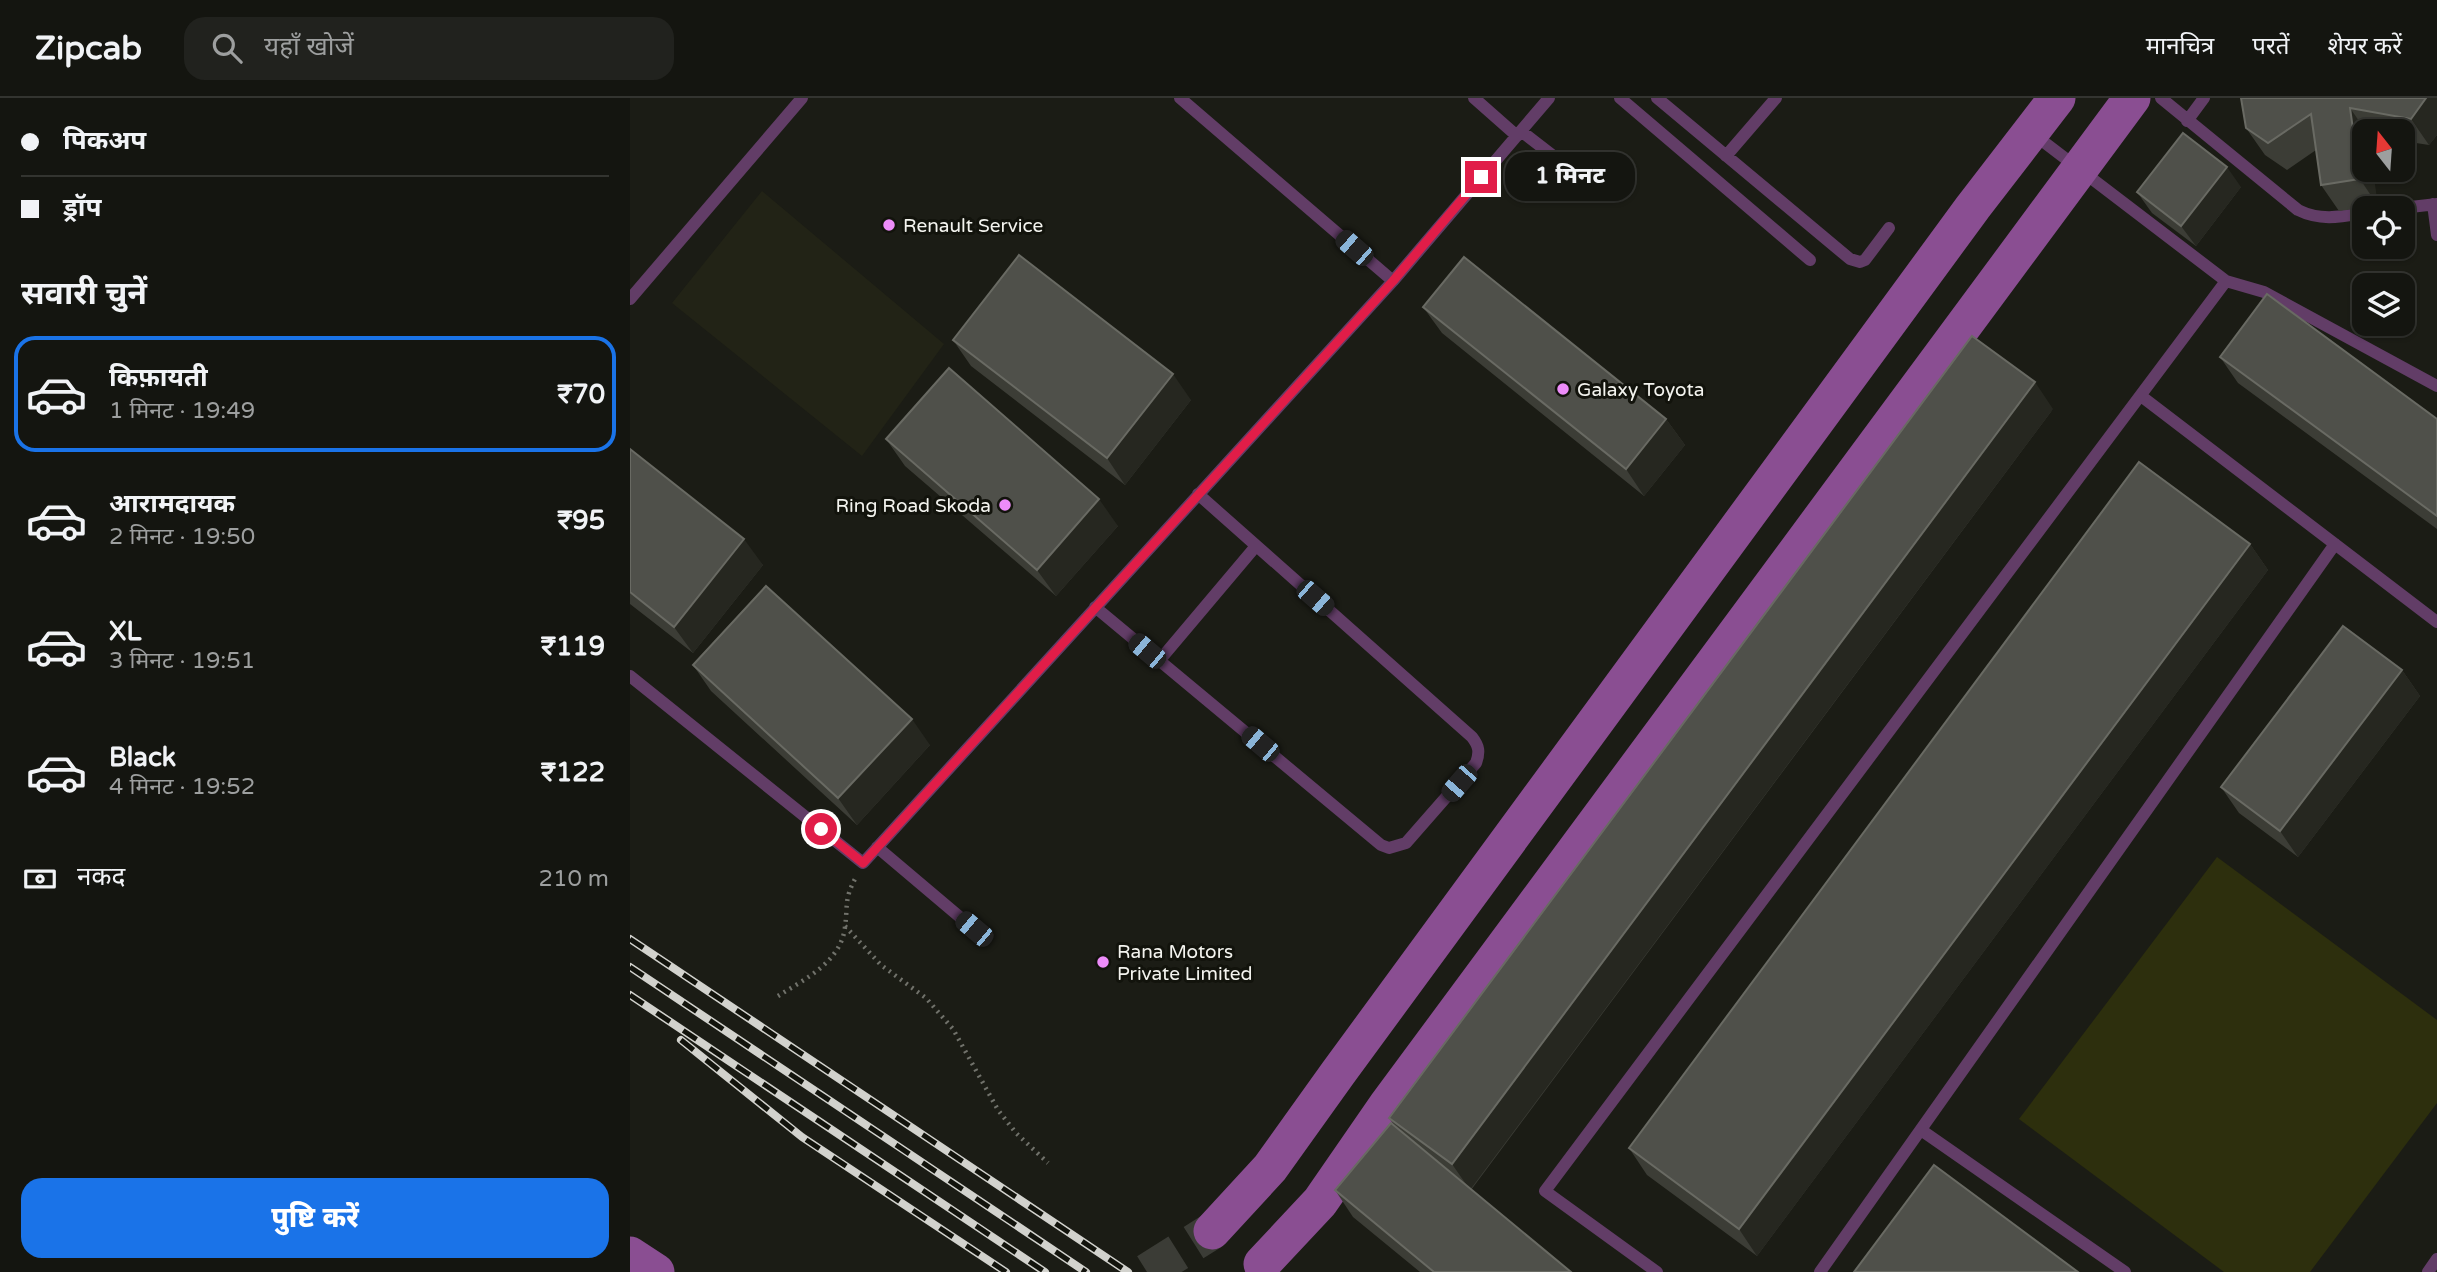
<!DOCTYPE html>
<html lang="hi">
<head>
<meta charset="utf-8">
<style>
  :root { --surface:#141510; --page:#21221e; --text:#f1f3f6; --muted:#9d9f9f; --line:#333430; --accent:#1a73e8 }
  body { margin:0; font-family:"Varela Round","Noto Sans Devanagari",sans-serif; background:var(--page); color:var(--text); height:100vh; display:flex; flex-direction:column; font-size:26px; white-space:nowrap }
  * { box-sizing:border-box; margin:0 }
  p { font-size:23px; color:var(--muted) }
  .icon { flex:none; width:38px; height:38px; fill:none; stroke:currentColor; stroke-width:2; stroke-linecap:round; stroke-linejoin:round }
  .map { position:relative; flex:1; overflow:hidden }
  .details { display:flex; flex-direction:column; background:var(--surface); width:630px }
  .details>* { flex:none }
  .hud { display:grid; align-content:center; height:154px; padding:0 21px; background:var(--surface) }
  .needle { width:46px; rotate:343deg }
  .buttons { position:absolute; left:1722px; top:21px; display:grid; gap:14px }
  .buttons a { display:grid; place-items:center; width:63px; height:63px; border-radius:14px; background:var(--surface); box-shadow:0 2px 5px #0004,0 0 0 2px var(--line); font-size:35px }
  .end { position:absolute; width:32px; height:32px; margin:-16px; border:9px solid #e11d48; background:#fff; box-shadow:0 0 0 4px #fff }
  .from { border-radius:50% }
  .bubble { position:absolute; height:49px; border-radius:21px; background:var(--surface); box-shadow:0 2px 5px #0004,0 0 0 2px var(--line); font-size:23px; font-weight:800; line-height:49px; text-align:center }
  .car { position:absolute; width:21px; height:42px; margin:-21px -10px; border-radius:9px; box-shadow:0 0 5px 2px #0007; background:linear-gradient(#222 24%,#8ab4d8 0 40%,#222 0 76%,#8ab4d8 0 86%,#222 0) }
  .hud b { display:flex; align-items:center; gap:24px; height:66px; font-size:26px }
  .hud b+b { border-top:2px solid var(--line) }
  .hud i { width:18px; height:18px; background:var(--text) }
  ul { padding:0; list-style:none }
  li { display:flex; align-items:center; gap:21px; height:116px; margin:0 14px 10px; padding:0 7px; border:4px solid transparent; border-radius:21px }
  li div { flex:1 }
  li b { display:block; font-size:26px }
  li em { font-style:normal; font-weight:800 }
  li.current { border-color:var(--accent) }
  li>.icon { width:63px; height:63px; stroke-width:1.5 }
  h2 { padding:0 21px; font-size:32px; line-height:84px }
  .pay { display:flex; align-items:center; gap:18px; height:77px; padding:0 21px; font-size:26px }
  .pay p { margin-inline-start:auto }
  .action { display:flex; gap:14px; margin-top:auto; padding:14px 21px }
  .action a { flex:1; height:80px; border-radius:21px; background:var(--accent); color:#fff; font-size:28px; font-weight:800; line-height:80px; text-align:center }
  header { display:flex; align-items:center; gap:42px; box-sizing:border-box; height:98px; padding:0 35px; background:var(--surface); border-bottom:2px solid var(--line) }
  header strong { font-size:33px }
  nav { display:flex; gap:38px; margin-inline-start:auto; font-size:24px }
  .search { width:490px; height:63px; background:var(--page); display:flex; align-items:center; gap:18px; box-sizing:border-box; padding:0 24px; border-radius:21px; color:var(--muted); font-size:26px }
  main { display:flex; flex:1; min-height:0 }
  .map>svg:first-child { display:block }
</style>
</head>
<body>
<header>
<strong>Zipcab</strong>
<div class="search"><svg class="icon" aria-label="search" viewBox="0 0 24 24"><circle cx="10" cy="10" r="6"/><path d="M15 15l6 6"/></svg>यहाँ खोजें</div>
<nav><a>मानचित्र</a><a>परतें</a><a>शेयर करें</a></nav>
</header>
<main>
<section class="details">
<div class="hud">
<b><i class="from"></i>पिकअप</b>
<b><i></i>ड्रॉप</b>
</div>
<h2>सवारी चुनें</h2>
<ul>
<li class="current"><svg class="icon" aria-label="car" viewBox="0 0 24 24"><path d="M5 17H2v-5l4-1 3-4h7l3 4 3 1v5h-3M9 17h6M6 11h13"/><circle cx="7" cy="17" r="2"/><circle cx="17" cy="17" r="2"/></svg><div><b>किफ़ायती</b><p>1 मिनट · 19:49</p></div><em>₹70</em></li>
<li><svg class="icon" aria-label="car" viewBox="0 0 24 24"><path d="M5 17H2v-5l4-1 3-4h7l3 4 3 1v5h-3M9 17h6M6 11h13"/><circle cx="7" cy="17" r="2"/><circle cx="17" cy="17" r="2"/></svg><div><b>आरामदायक</b><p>2 मिनट · 19:50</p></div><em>₹95</em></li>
<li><svg class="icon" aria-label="car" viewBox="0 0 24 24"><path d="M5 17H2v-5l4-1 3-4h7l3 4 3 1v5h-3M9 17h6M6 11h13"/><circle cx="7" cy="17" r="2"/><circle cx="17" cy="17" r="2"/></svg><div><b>XL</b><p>3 मिनट · 19:51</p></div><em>₹119</em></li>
<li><svg class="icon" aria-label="car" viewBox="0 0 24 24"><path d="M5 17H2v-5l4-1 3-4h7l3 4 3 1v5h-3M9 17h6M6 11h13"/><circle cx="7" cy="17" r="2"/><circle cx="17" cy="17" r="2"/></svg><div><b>Black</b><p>4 मिनट · 19:52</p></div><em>₹122</em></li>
</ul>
<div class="pay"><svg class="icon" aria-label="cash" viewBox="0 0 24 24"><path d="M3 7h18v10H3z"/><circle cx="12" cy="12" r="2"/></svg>नकद<p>210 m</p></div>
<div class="action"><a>पुष्टि करें</a></div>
</section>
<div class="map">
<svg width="1807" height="1174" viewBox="0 0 1807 1174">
  <rect width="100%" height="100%" fill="#1b1c15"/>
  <path fill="#222316" d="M132 93 314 246 232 358 42 205Z"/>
  <path fill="#2d2f0d" d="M1587 759 1807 922V1005L1680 1174H1594L1389 1021Z"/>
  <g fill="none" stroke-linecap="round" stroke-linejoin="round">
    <path stroke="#3b3c36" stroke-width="37" stroke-dasharray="37 18" stroke-linecap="butt" d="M517 1174 582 1133"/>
    <path stroke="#71726b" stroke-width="4.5" stroke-dasharray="2 5" stroke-linecap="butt" d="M215 828 251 867 296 900 323 931 368 1012 386 1035 418 1065
      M148 898C175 881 211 864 215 829 218 807 214 802 225 781"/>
    <path stroke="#623d67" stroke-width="12" d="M550 0 763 183
      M844 0 887 38
      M990 0 1180 162
      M1027 0 1220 161 1230 164 1235 162 1259 130
      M1531 0 1668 112C1690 123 1710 119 1734 115
      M1557 23 1574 0
      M891 33 966 91
      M1402 35 1596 183 1634 194 1807 288
      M1096 58 1146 0
      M1803 106 1807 137
      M1772 110 1807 106
      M0 201 172 0
      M1511 298 1807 524
      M465 509 751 747 759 750 776 745 846 665C850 654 849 648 842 639L568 396
      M529 563 626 448
      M0 578 233 765 763 183 919 0
      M247 749 344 831
      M1291 1032 1495 1174
      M1027 1174 915 1093 1596 183
      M1190 1174 1705 446
      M1798 1174 1807 1161"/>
    <path stroke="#8a4e92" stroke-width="37" d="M582 1133 640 1070 708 975 1343 109 1427 0
      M0 1157 26 1174
      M632 1166 690 1104 757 1007 1502 0"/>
    <g stroke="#d2d2cd" stroke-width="8">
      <path id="rail" d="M0 841 498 1174
        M0 869 456 1174
        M0 897 415 1174
        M51 942 172 1039 376 1174"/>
    </g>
    <use href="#rail" stroke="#12130c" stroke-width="5" stroke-dasharray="16" stroke-linecap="butt"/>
  </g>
  <path fill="#3c3d36" d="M1611 0H1807V37L1799 47 1773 43V33H1734L1748 108 1709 113 1691 87 1686 52 1657 72 1635 57 1616 30Z
    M1611 89 1566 148 1522 115 1507 94Z
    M793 209 1036 321 1055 347 1014 398 812 235Z
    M323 242 561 302 495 387 341 268Z
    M1590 259 1807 321V431L1608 285Z
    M1423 311 841 1092 941 1174H790L723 1119 705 1092 766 1030 759 1020Z
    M256 341 488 428 426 498 275 368Z
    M0 351 133 467 63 555 0 506Z
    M1620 446 1638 472 1127 1158 1017 1077 999 1050Z
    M63 567 300 647 227 727 81 593Z
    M1772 572 1790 598 1668 759 1609 715 1591 689Z"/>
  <path fill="#262720" d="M1796 0H1807V37L1799 47 1781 21Z
    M1720 10 1736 33H1734V72H1743L1748 108 1730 81Z
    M1597 69 1611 89 1566 148 1551 128Z
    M543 276 561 302 495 387 477 360Z
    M1405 284 1423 311 840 1092 822 1066Z
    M1036 321 1055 347 1014 398 996 371Z
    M469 401 488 428 426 498 407 472Z
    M114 441 133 467 63 555 44 529Z
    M1620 446 1638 472 1127 1158 1109 1131Z
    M1772 572 1790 598 1668 759 1650 733Z
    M282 621 300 647 227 727 208 700Z"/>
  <path fill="#4f504a" stroke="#696a63" stroke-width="2" d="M1611 0H1796L1781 21 1720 10 1730 81 1691 87 1681 16 1638 45 1616 30Z
    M1553 35 1597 69 1551 128 1507 94Z
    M389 157 543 276 477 360 323 242Z
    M834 159 1036 321 996 371 793 209Z
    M1637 196 1807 321V418L1590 259Z
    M1342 238 1405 284 822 1066 759 1020Z
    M319 270 469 401 407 472 256 341Z
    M0 351 114 441 44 529 0 494Z
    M1509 364 1620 446 1109 1131 999 1050Z
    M136 488 282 621 208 700 63 567Z
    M1713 528 1772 572 1650 733 1591 689Z
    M761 1025 941 1174H804L705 1092Z
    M1304 1067 1448 1174H1224Z"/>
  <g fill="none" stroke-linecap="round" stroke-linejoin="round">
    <path stroke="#e11d48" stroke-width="9" d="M191 731 233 765 763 183 851 79"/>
  </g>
  <g fill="#ed8cf9" stroke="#12130c" stroke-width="2.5">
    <circle cx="259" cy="127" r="7"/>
    <circle cx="933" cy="291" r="7"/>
    <circle cx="375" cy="407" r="7"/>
    <circle cx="473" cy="864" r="7"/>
  </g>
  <g text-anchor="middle" stroke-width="6" stroke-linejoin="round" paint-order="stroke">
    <g font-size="19" fill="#f3f3ee" stroke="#12130c" text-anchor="start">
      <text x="273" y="134">Renault Service</text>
      <text x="947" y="298">Galaxy Toyota</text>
      <text x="361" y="414" text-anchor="end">Ring Road Skoda</text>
      <text x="487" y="860">Rana Motors<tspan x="487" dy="22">Private Limited</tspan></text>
    </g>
  </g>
</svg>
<div class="buttons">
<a><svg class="needle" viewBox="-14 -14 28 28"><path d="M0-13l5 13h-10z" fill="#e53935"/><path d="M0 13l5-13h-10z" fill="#9d9f9f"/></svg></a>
<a><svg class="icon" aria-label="locate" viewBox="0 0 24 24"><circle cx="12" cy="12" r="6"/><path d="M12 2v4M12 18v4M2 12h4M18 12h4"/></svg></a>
<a><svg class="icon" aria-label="layers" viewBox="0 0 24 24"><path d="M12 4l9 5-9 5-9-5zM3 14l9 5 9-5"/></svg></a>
</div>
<i class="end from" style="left:191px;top:731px"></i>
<i class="end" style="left:851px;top:79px"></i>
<div class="bubble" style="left:875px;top:54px;width:130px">1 मिनट</div>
<i class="car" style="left:724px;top:150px;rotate:311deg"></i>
<i class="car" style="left:685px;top:500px;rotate:131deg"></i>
<i class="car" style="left:517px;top:553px;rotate:310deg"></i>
<i class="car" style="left:630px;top:646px;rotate:310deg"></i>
<i class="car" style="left:829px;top:685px;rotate:221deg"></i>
<i class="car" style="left:344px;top:831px;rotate:310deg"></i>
</div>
</main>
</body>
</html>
